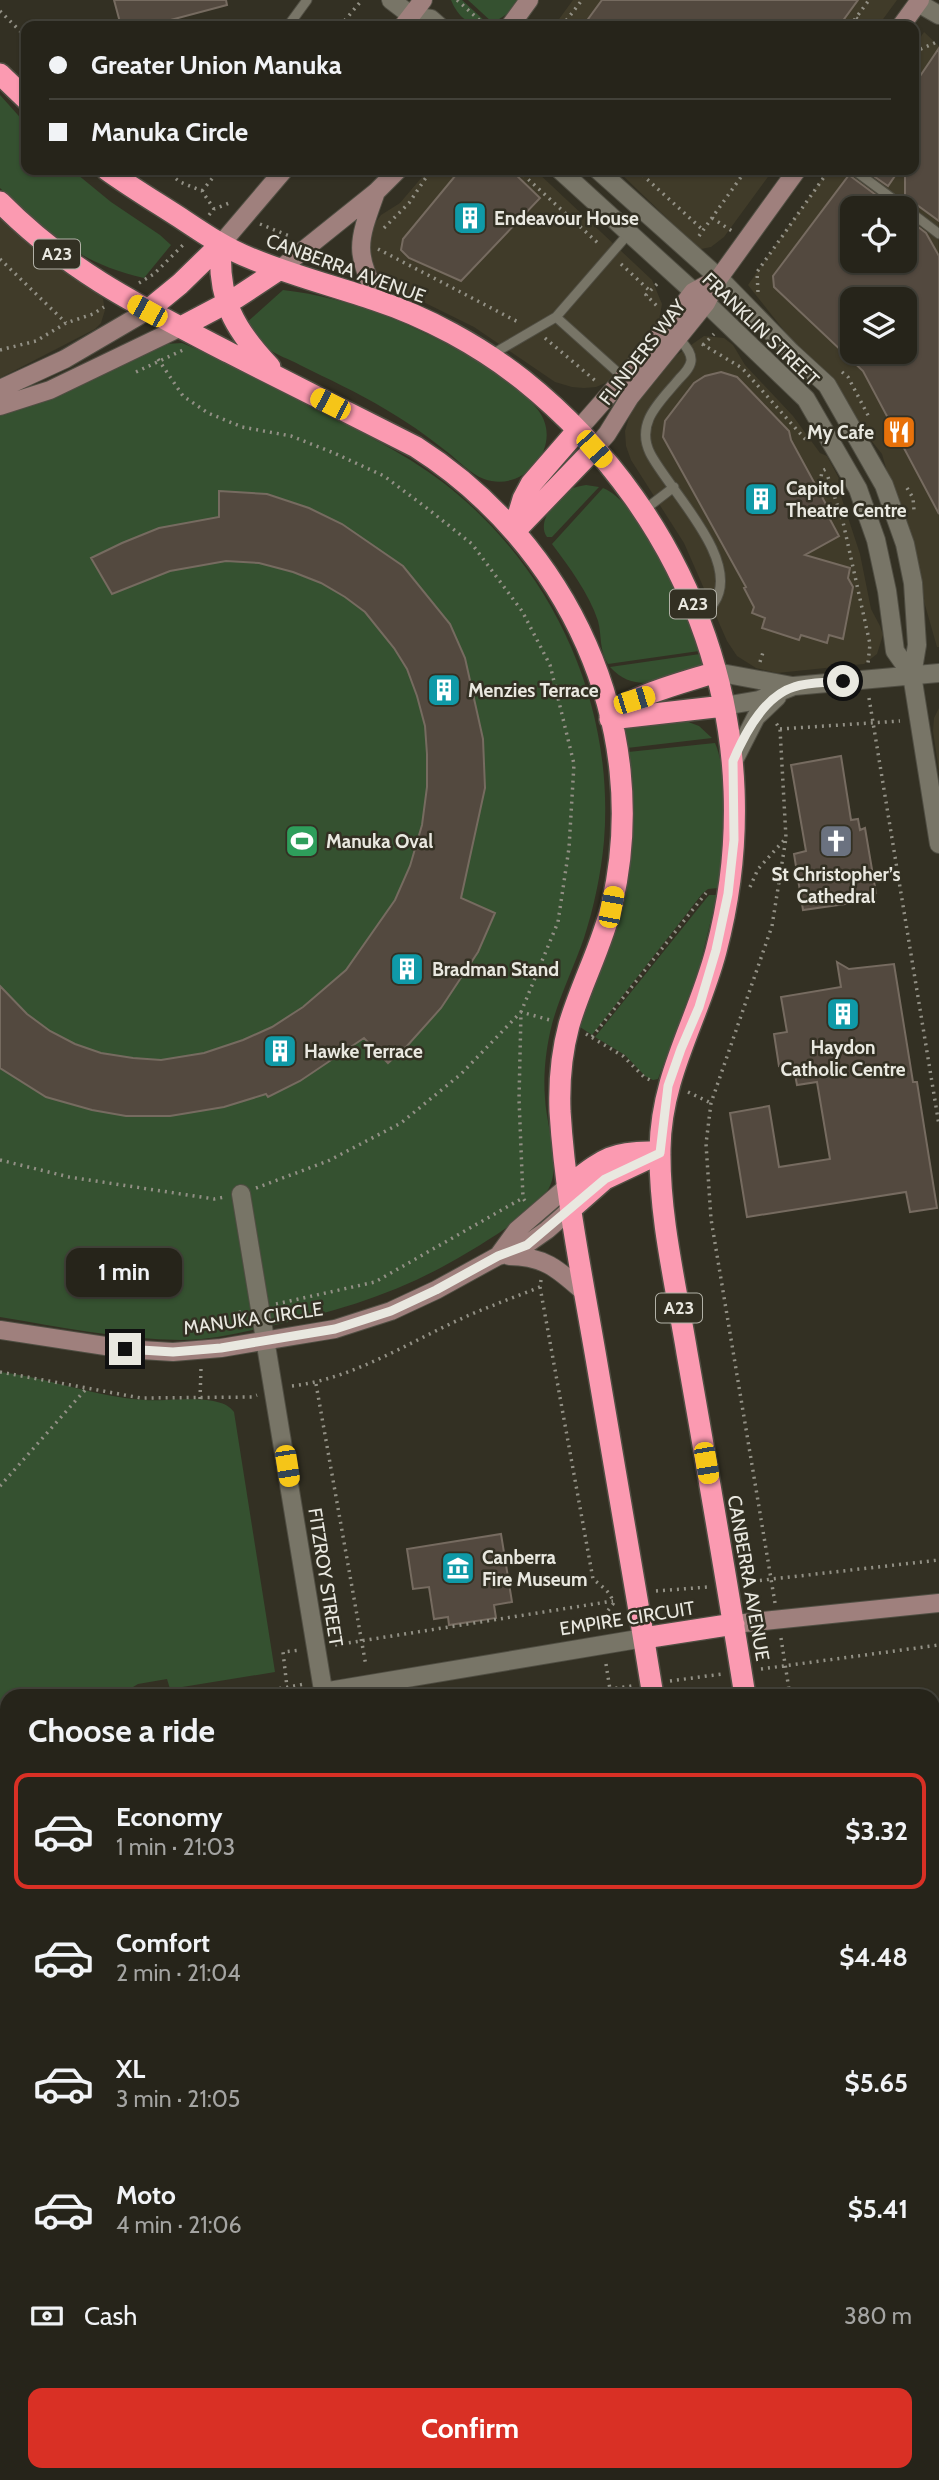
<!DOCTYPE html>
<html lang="en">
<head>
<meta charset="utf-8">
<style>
  :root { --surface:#26241a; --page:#2e2c23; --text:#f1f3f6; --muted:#a4a4a2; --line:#424139; --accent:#d93025 }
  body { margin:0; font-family:Cabin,sans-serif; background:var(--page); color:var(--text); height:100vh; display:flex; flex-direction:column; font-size:26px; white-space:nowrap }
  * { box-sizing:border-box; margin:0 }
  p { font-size:23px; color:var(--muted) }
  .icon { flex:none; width:38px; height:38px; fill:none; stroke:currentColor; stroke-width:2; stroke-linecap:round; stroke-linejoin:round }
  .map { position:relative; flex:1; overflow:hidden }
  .details { position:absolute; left:0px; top:1689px; width:940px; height:793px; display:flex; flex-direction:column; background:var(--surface); border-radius:21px 21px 0 0; box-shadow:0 2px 5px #0004,0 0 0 2px var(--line) }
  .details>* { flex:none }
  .top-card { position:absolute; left:21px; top:21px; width:898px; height:154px; border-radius:14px; box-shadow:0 2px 5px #0004,0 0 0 2px var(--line); display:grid; align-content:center; height:154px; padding:0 28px; background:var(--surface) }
  .fabs { position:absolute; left:840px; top:196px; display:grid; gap:14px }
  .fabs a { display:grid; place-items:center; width:77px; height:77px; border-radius:14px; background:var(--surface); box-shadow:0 2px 5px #0004,0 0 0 2px var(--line); font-size:35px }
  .end { position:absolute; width:32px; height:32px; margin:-16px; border:9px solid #e9e8e0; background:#111; box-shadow:0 0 0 4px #111 }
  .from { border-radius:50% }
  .bubble { position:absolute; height:49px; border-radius:14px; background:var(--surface); box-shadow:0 2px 5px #0004,0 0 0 2px var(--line); font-size:23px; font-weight:700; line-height:49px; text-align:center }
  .car { position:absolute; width:21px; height:42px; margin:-21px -10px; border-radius:9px; box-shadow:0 0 5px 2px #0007; background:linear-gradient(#f5c518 24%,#345 0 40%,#f5c518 0 76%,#345 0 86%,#f5c518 0) }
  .top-card b { display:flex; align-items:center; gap:24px; height:66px; font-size:26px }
  .top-card b+b { border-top:2px solid var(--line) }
  .top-card i { width:18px; height:18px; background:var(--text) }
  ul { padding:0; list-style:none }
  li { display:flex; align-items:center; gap:21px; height:116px; margin:0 14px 10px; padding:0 14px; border:4px solid transparent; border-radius:14px }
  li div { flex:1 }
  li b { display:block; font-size:26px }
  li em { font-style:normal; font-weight:700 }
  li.current { border-color:var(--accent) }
  li>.icon { width:63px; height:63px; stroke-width:1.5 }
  h2 { padding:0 28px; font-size:32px; line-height:84px }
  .pay { display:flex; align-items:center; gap:18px; height:77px; padding:0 28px; font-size:26px }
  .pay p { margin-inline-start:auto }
  .button { display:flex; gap:14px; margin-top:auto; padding:14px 28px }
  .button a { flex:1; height:80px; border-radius:14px; background:var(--accent); color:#fff; font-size:28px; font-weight:700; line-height:80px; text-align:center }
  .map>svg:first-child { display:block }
</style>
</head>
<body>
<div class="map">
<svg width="939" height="2480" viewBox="0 0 939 2480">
  <rect width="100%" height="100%" fill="#333023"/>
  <path fill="#403b29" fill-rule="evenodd" d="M573 0H897L878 26H554Z
    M924 32 939 46V647H937L882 454 748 285 828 170H914V47ZM852 208H905V261H852ZM852 299H905V352H852Z
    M428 170H535L652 280 662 304 658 326 610 381 596 387 584 388 572 387 555 382 474 327 391 286 380 276 373 268 368 245 373 226 381 215 400 203Z
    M617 170H773L724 237 711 247 701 249H695L670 221Z
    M0 215 98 293 103 299 105 310 101 323 95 329 0 378Z
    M704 336 724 338 733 345 745 365 793 416 820 453 827 456 842 484 840 493 860 554 871 609 880 626 883 635 877 654 864 664 777 673 756 668 737 656 727 641 684 543 631 460 626 446 625 431 633 404 671 359Z
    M939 708V771L933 731 934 718Z"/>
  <path fill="#355130" d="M451 0H462L487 23C470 29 457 15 451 0Z
    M468 0H518L510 12 493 23Z
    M0 95 26 124V170H72L111 202 160 235 171 245 144 278C78 263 47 233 0 188Z
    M283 290C352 298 417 325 476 361 498 374 522 389 538 410 565 445 524 494 484 479 470 474 458 460 446 451 426 435 406 421 385 409 357 392 328 379 300 365 289 359 276 355 267 348 258 342 252 332 245 324Z
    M182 343C223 359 262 382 301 402 350 427 401 450 445 484 553 568 615 704 604 841 601 874 594 907 584 938 574 967 560 995 552 1024 546 1048 543 1074 545 1098 546 1123 561 1167 549 1188 535 1212 489 1240 465 1254 404 1291 340 1311 271 1326 241 1332 212 1340 181 1340 120 1339 60 1327 0 1317V412L165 344Z
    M586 485 599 487 552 537H547C536 522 556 498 569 490 574 487 581 486 586 485Z
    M603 488C644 505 686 609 699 651L608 664C599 650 602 636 598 621 589 593 569 567 552 544Z
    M700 654 704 668C671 677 637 697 610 667Z
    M683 720 699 726 712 738 627 748 623 726Z
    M715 743C731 781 722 848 718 888L708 889 702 894 592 1035 580 1027 610 946 620 912 629 766 628 752Z
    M709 895H717L699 969 658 1079 653 1080 645 1076 625 1055 595 1037Z
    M0 1372C49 1378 96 1397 145 1400 167 1402 221 1392 234 1412L275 1672 170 1689 167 1679 138 1684 118 1696H7V1755L0 1759Z"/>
  <path fill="#53493f" stroke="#766b60" stroke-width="2" fill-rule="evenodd" d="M114 0H226L227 5 148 26H121Z
    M602 0H858L839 26H583Z
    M939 48V221L906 197 909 202 905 199V170H914V85Z
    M460 170H511L540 198 461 281 409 258 401 250 403 239Z
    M865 170H899L888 186Z
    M849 175 880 198 873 208H852V261H905V217L926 233 939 256V514L863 371 774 287 773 276ZM852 299H905V352H852Z
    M721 372 737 377 789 431 791 440 828 508 825 510 839 536 805 555 850 568 848 578 853 587 843 639 829 635 827 643 801 635 799 640 762 628 765 618 752 613 754 607 744 588 746 587 663 437 665 421 694 383 705 376Z
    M219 491 267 494 309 508 342 524 403 566 450 624 465 658 483 739 485 788 461 898 495 913 478 952 441 1008 407 1046 388 1063 364 1038 300 1081 268 1097 266 1094 224 1107 170 1116H126L92 1110 46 1097 0 1068V986L27 1014 50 1031 75 1044 101 1053 133 1058 161 1060 204 1053 243 1040 272 1027 303 1007 346 970 395 900 410 866 422 825 427 787V754L425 726 417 696 407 669 394 648 365 612 345 597 321 583 293 572 259 563 226 561 170 571 112 594 91 558 122 543 159 528 219 517Z
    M841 756 851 820 858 819 860 830 865 828 876 893 865 894 867 901 803 910 794 854 806 851 791 765Z
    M837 962 849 969 894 964 913 1082H917L937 1208 910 1212 906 1192 747 1217 730 1113 769 1106 779 1167 830 1159 817 1082 797 1085 793 1064 779 1066 774 1034 787 1032 781 997 841 987Z
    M501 1534 512 1602 494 1605 496 1618 449 1625 448 1617 434 1619 429 1587 413 1589 407 1549Z"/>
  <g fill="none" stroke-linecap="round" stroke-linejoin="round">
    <g stroke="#504e43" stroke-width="11">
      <path id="lane" d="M288 26 307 0
        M854 170 905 208
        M905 208 939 234
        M556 317 624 378
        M679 338C684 345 692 352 691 361 690 368 684 374 679 379 661 401 635 422 650 453 668 489 743 561 714 603 710 609 703 613 698 617
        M491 355 556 317 629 233
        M644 510 674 487"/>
    </g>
    <g stroke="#504e43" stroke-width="20">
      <path id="street" d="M391 0 412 16 431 19 439 26
        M918 3 939 15
        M560 170 706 303 806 399 858 489 876 540 887 591 895 651 912 675
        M598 170 719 278 791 352 827 385 884 485 905 544 913 583 917 645 912 675 939 844
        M716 672 792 686
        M724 706 759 700 794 686 939 673
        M733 762 756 717 777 697
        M241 1194 324 1696
        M323 1692 644 1638
        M0 1993 3 2027 0 2067
        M933 2068 939 2067
        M0 2069 7 2092
        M0 2108H7
        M0 2152H7
        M447 2474 448 2480"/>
    </g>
    <g stroke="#504e43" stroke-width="20">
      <path id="secondary" d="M403 26 423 0
        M510 26 529 0
        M901 26 920 0
        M376 192C358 242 353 252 380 301
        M221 244 284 170
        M280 269 376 192 398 170
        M0 389 65 359 147 311
        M0 406 50 390 181 327
        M577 431 649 349 693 292 719 278
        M594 449 607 434 630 397 706 303 719 278 797 170
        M498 1256 517 1230 568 1186
        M509 1256C545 1256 559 1270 585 1293
        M0 1330 125 1349 173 1352 221 1348 335 1329 391 1311 436 1290 498 1256 517 1251 547 1230 571 1209
        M734 1624 939 1603"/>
    </g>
    <g stroke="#504e43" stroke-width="24">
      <path id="highway" d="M0 74 26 99
        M107 170C132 188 159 204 185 221 206 235 227 249 250 258 291 275 334 286 375 300 427 317 480 346 523 380 695 518 773 736 716 951 698 1020 661 1075 660 1149 659 1217 676 1286 687 1353 707 1467 727 1581 745 1696
        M0 202C70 273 143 308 230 353 292 384 354 416 416 447 568 544 653 725 612 904 602 946 581 984 569 1025 562 1051 559 1084 560 1111 565 1194 582 1276 596 1358 615 1470 635 1583 653 1696
        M221 244C217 299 234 329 270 367
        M147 311 180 284 221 244
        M181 327 236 298 280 269
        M514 529 523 499 531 484 577 431
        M515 531 594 449
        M610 716C628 696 689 681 716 672
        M610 719 724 706
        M568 1186C601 1161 610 1151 654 1152
        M571 1209 605 1179 660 1153
        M644 1638 734 1624
        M778 2474 779 2480
        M859 2480 863 2474"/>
    </g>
    <path stroke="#929085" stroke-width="3.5" stroke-dasharray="2 5" stroke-linecap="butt" d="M457 0 486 26
      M0 11 26 37
      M856 18 869 26
      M340 26 362 0
      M562 26 582 0
      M850 26 869 0
      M914 52 939 41
      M165 170 180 182 202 191 214 209
      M518 170 599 244
      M637 170 703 230
      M202 191 219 170
      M209 215 214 209 232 202
      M712 218 732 231
      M260 224 292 237
      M384 228 409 203 431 170
      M699 236 746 170
      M378 249 520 323
      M0 259 66 323
      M621 264 650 291
      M139 283 154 274 183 245
      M657 284 646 295 659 308
      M758 292 757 272 829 170
      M545 338 598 383
      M702 344 742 368 806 440
      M703 345 714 334
      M0 350 36 341 66 323 93 314 104 307
      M158 359 183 396 208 413 242 427 291 436 334 453 384 476 428 509 472 544 522 611 550 665 574 764 569 848 558 922 521 1012 519 1099 523 1198 525 1201
      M136 372 183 350
      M842 372 848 377 870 419
      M828 477 843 522 870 644 868 663
      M907 488 913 498 914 510
      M819 490 822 471 826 469
      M760 662 764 649
      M869 698 939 1125
      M780 729 900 721
      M750 887 758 869 786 838 780 729 776 723
      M586 1034 623 1056 644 1077 650 1080
      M592 1037 706 893
      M688 1092 711 1103
      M0 1160 69 1177 214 1199 225 1197
      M256 1188 328 1161 401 1123 461 1074 521 1012 550 1020
      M541 1280 540 1287 593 1579C602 1587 612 1592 613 1604L599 1622 600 1628
      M276 1304 375 1282 521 1199
      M202 1332V1321L241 1312
      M0 1372 141 1398 252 1397 257 1395
      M316 1384 366 1666
      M292 1386C353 1379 409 1342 465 1317 490 1306 515 1297 540 1287
      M200 1399 201 1368
      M0 1486 86 1389
      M746 1582 939 1560
      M656 1591 708 1587
      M775 1603 711 1219 706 1144 711 1103 772 926 786 838
      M781 1638 790 1696
      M335 1645 613 1601
      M606 1664 611 1696
      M761 1669 939 1645
      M670 1681 722 1674
      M238 1696 305 1684
      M288 1696 283 1652 300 1650
      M560 1696 632 1686
      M0 1778 7 1774
      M0 1848 7 1861
      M933 2027 939 2026
      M933 2114 939 2113
      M402 2474 403 2480
      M492 2474 493 2480
      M733 2474 734 2480
      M912 2474 913 2480"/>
    <use href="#lane" stroke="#787567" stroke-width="9"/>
    <use href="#street" stroke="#787567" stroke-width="18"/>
    <use href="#secondary" stroke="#9f807d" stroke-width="18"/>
    <use href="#highway" stroke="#fb9ab1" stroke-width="21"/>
  </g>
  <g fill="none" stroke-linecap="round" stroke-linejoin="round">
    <path stroke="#e9e8e0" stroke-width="9" d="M125 1349 173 1352 221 1348 335 1329 391 1311 436 1290 498 1256 527 1245 605 1179 660 1153 668 1086 681 1049 699 1007 716 950 728 894 734 840 733 761C744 735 764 696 794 687 808 682 827 683 843 681"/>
  </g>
  <defs>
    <g id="building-square" transform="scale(1.75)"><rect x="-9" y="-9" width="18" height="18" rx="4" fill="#0f9aa8" stroke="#333023"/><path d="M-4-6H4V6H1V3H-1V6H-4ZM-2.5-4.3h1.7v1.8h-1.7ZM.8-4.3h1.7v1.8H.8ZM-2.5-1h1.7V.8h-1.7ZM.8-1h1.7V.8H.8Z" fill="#fff"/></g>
    <g id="restaurant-square" transform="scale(1.75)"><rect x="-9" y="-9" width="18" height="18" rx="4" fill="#e8710a" stroke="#333023"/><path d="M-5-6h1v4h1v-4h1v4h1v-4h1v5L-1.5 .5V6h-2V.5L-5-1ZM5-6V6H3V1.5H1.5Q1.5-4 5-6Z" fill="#fff"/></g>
    <g id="stadium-square" transform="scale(1.75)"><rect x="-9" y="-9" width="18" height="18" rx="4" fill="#2e9e5b" stroke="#333023"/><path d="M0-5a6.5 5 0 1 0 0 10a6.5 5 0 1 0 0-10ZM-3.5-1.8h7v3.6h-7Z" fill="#fff"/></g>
    <g id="church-square" transform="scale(1.75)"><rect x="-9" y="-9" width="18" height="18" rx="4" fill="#6b7280" stroke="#333023"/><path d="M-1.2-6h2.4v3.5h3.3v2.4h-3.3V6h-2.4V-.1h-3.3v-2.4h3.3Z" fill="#fff"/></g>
    <g id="museum-square" transform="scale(1.75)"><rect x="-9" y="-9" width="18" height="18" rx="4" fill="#0f9aa8" stroke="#333023"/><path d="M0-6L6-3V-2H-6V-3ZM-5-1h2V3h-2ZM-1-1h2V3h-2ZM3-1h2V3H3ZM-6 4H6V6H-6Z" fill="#fff"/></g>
  </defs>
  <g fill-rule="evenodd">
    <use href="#building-square" x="470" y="218"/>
    <use href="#restaurant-square" x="899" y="432"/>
    <use href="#building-square" x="761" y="499"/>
    <use href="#building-square" x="444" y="690"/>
    <use href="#stadium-square" x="302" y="841"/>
    <use href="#church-square" x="836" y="841"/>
    <use href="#building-square" x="407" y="969"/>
    <use href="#building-square" x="843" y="1014"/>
    <use href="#building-square" x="280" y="1051"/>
    <use href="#museum-square" x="458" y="1568"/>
  </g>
  <g text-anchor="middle" stroke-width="5" stroke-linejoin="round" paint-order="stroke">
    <g fill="#333023" stroke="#b2b1a7" stroke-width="2">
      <rect x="34" y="239.5" width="46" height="29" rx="5"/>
      <rect x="670" y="589.5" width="46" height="29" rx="5"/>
      <rect x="656" y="1293.5" width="46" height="29" rx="5"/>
    </g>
    <g font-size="18" font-weight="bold" fill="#e9e8e0">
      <text x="57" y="260">A23</text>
      <text x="693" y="610">A23</text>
      <text x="679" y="1314">A23</text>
    </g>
    <g font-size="19" font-weight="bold" fill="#e9e8e0" stroke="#333023" text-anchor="start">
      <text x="494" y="225">Endeavour House</text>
      <text x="874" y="439" text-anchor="end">My Cafe</text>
      <text x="786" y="495">Capitol<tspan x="786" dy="22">Theatre Centre</tspan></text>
      <text x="468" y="697">Menzies Terrace</text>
      <text x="326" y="848">Manuka Oval</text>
      <text x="836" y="881" text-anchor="middle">St Christopher’s<tspan x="836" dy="22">Cathedral</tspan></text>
      <text x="432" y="976">Bradman Stand</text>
      <text x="843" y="1054" text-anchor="middle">Haydon<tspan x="843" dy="22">Catholic Centre</tspan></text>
      <text x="304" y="1058">Hawke Terrace</text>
      <text x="482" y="1564">Canberra<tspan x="482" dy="22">Fire Museum</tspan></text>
    </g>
    <g font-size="19" fill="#e9e8e0" stroke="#333023">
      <text transform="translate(346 268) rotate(20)" y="7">CANBERRA AVENUE</text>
      <text transform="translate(761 329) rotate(44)" y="7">FRANKLIN STREET</text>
      <text transform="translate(642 352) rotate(-52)" y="7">FLINDERS WAY</text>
      <text transform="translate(253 1318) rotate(-8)" y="7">MANUKA CIRCLE</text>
      <text transform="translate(326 1577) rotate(81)" y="7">FITZROY STREET</text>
      <text transform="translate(749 1578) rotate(80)" y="7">CANBERRA AVENUE</text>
      <text transform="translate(627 1618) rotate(-9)" y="7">EMPIRE CIRCUIT</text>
    </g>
  </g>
</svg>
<div class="fabs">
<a><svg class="icon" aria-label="locate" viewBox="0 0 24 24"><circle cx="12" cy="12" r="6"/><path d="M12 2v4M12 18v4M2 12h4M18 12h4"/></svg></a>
<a><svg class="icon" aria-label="layers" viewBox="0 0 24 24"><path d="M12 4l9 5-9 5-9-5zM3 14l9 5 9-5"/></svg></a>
</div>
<i class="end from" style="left:843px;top:681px"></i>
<i class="end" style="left:125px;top:1349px"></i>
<div class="bubble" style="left:66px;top:1248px;width:116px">1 min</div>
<i class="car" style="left:147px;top:311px;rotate:299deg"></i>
<i class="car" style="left:330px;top:404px;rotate:297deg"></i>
<i class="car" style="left:594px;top:449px;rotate:138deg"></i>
<i class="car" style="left:634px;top:700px;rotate:73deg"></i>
<i class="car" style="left:611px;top:907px;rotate:11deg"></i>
<i class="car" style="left:706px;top:1463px;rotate:170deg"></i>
<i class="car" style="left:287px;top:1466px;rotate:171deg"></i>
<div class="top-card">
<b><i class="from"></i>Greater Union Manuka</b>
<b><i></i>Manuka Circle</b>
</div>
<section class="details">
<h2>Choose a ride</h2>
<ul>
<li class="current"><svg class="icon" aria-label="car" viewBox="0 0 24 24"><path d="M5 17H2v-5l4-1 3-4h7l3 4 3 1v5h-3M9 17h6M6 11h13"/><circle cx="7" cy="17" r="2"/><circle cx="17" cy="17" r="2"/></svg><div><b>Economy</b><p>1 min · 21:03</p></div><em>$3.32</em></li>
<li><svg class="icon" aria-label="car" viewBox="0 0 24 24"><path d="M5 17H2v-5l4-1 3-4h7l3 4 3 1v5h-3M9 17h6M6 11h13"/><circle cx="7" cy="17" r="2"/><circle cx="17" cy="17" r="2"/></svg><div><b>Comfort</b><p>2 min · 21:04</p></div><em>$4.48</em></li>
<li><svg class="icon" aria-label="car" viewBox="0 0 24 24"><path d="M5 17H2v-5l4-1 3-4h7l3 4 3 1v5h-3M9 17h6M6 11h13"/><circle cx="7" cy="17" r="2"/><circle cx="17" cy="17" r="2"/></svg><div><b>XL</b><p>3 min · 21:05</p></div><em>$5.65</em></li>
<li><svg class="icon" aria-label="car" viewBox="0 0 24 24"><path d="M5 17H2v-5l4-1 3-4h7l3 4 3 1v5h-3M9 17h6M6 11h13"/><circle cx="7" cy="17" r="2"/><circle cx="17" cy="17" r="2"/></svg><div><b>Moto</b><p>4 min · 21:06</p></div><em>$5.41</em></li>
</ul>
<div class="pay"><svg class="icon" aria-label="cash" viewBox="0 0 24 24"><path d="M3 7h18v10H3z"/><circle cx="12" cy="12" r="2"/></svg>Cash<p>380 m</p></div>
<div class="button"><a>Confirm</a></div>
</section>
</div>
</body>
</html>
